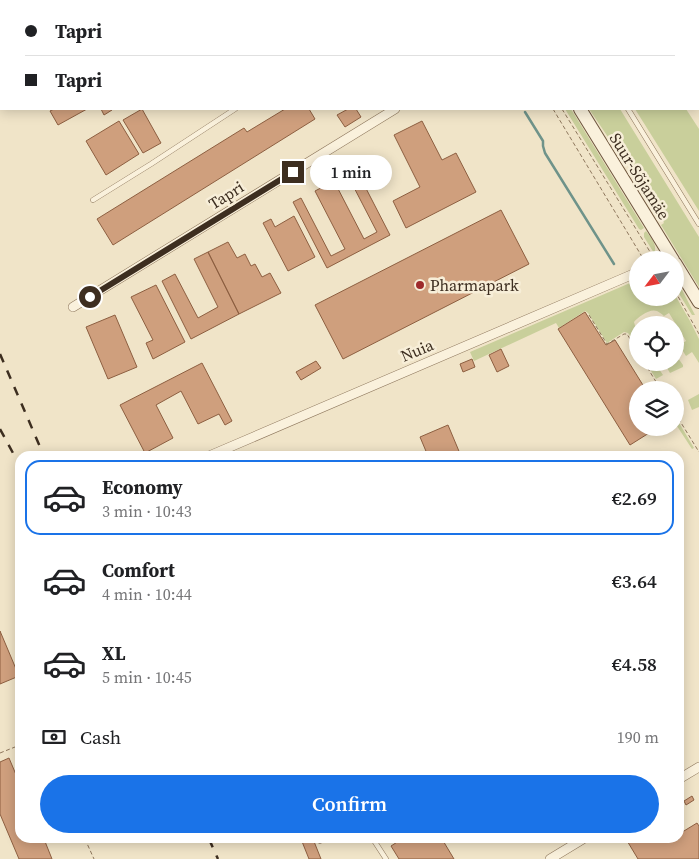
<!DOCTYPE html>
<html lang="en">
<head>
<meta charset="utf-8">
<style>
  :root { --surface:#fff; --page:#f2f2f2; --text:#202124; --muted:#757577; --line:#e0e0e0; --accent:#1a73e8 }
  body { margin:0; font-family:"Source Serif 4",serif; background:var(--page); color:var(--text); height:100vh; display:flex; flex-direction:column; font-size:19px; white-space:nowrap }
  * { box-sizing:border-box; margin:0 }
  p { font-size:16px; color:var(--muted) }
  .icon { flex:none; width:28px; height:28px; fill:none; stroke:currentColor; stroke-width:2; stroke-linecap:round; stroke-linejoin:round }
  .map { position:relative; flex:1; overflow:hidden }
  .details { position:absolute; left:15px; top:451px; width:669px; height:392px; display:flex; flex-direction:column; background:var(--surface); border-radius:15px; box-shadow:0 2px 12px #0003 }
  .details>* { flex:none }
  .guide { position:absolute; left:0px; top:0px; width:700px; height:110px; box-shadow:0 2px 12px #0003; display:grid; align-content:center; height:110px; padding:0 25px; background:var(--surface) }
  .needle { width:32px; rotate:238deg }
  .tools { position:absolute; left:629px; top:251px; display:grid; gap:10px }
  .tools a { display:grid; place-items:center; width:55px; height:55px; border-radius:50%; background:var(--surface); box-shadow:0 2px 12px #0003; font-size:25px }
  .end { position:absolute; width:22px; height:22px; margin:-11px; border:6px solid #3d2e20; background:#fff; box-shadow:0 0 0 2px #fff }
  .from { border-radius:50% }
  .bubble { position:absolute; height:35px; border-radius:18px; background:var(--surface); box-shadow:0 2px 12px #0003; font-size:16px; font-weight:600; line-height:35px; text-align:center }
  .guide b { display:flex; align-items:center; gap:18px; height:48px; font-size:19px }
  .guide b+b { border-top:1px solid var(--line) }
  .guide i { width:12px; height:12px; background:var(--text) }
  ul { padding:9px 0 0; list-style:none }
  li { display:flex; align-items:center; gap:15px; height:75px; margin:0 10px 8px; padding:0 15px; border:2px solid transparent; border-radius:15px }
  li div { flex:1 }
  li b { display:block; font-size:19px }
  li em { font-style:normal; font-weight:600 }
  li.active { border-color:var(--accent) }
  li>.icon { width:45px; height:45px; stroke-width:1.5 }
  .pay { display:flex; align-items:center; gap:12px; height:55px; padding:0 25px; font-size:19px }
  .pay p { margin-inline-start:auto }
  .primary-button { display:flex; gap:10px; margin-top:auto; padding:10px 25px }
  .primary-button a { flex:1; height:58px; border-radius:30px; background:var(--accent); color:#fff; font-size:20px; font-weight:600; line-height:58px; text-align:center }
  .map>svg:first-child { display:block }
</style>
</head>
<body>
<div class="map">
<svg width="699" height="859" viewBox="0 0 699 859">
  <rect width="100%" height="100%" fill="#f0e4c8"/>
  <path fill="#c9cf9b" d="M565 109H571L644 228 641 230 639 229Z
    M589 109H620L699 237V287L661 225 664 223 659 214 642 180 641 176 631 163 627 165Z
    M635 109H686L699 129V211Z
    M646 231C651 238 658 245 654 253L644 237V233Z
    M675 278 679 284 695 315H692L675 287Z
    M637 280 638 298H675V295L690 321 699 339V363L692 352 686 356 679 345 686 341 669 313 664 316C662 314 659 312 657 311 650 308 638 317 634 322L637 333 631 337 628 333 624 332 607 343 588 313 585 311 559 328 556 323 474 361 470 352Z
    M675 354 683 365V367L670 373 664 363 675 362Z
    M653 363H655L663 375 656 379 648 366Z
    M699 394V407L692 410 688 400Z
    M675 416 694 448 692 449 675 423Z"/>
  <g fill="none" stroke-linecap="round" stroke-linejoin="round">
    <path stroke="#6f938a" stroke-width="2.5" d="M525 112 543 141V146L545 153 614 264"/>
    <path stroke="#968974" stroke-width="22" d="M653 0V1"/>
  </g>
  <path fill="#cf9f7d" stroke="#8d5f41" d="M54 109H87L58 125 50 111Z
    M101 109H112V110L104 115Z
    M142 109 161 143 143 153 123 120Z
    M285 109H309L315 119 113 245 97 219 244 128 247 132Z
    M348 109H356L361 117 345 127 337 115Z
    M119 121 139 154 106 175 86 141Z
    M422 121 442 160 456 153 476 192 406 228 393 201 420 187 394 135Z
    M356 169 390 235 327 268 293 202 301 198 331 256 345 249 315 191 334 181 364 239 377 232 347 174Z
    M501 210 529 264 343 359 315 305Z
    M294 216 315 257 288 271 263 223 271 219 275 227Z
    M228 242 237 258 245 254 251 266 255 264 262 277 270 273 281 293 239 314 208 252Z
    M208 252 239 314 191 339 162 281 175 274 198 318 218 307 194 259Z
    M156 285 185 342 153 359 146 343 153 340 131 297Z
    M585 312 606 345 615 340 646 390H638V428H657L630 445 558 329Z
    M115 315 137 367 108 379 86 327Z
    M501 349 509 366 497 372 489 355Z
    M472 359 475 367 463 372 460 364Z
    M316 361 321 368 301 380 296 372Z
    M202 363 232 421 225 425 219 414 198 424 181 391 156 405 173 438 145 453 120 405Z
    M448 425 461 456H428L420 437Z
    M0 631 19 676 0 684Z
    M9 758 20 784V839H44L52 859H19L0 814V762Z
    M692 796 694 800 686 805 684 801Z
    M697 823 699 826V859H638L626 839H679V834Z
    M301 839H313L321 859H309Z
    M402 839H442L454 859H399L391 846Z"/>
  <g fill="none" stroke-linecap="round" stroke-linejoin="round">
    <g stroke="#8d765c" stroke-width="5.5">
      <path id="lane" d="M427 0 428 1
        M561 0 562 1
        M375 1 377 0
        M410 1V0
        M628 109 699 224
        M93 200 151 164 235 109
        M373 839 386 859
        M320 841 323 839"/>
    </g>
    <g stroke="#8d765c" stroke-width="10">
      <path id="street" d="M660 260 670 254
        M73 307 395 109
        M209 456 638 272
        M679 779 699 767
        M550 859 583 839"/>
    </g>
    <g stroke="#6f573f" stroke-width="14">
      <path id="secondary" d="M513 0 514 1
        M580 109 673 260
        M675 263 699 302"/>
    </g>
    <path stroke="#8d765c" stroke-width="1" stroke-dasharray="4 2.5" stroke-linecap="butt" d="M495 0V1
      M553 109 644 260
      M562 109 652 255
      M675 291 699 334
      M589 315 607 344 624 334H627L638 352
      M644 362 661 390
      M675 413 699 452
      M0 753 20 745
      M85 839 94 859"/>
    <use href="#lane" stroke="#faf1dc" stroke-width="4.5"/>
    <use href="#street" stroke="#faf1dc" stroke-width="9"/>
    <use href="#secondary" stroke="#faf1dc" stroke-width="12"/>
    <path stroke="#3d2e20" stroke-width="2.5" stroke-dasharray="9 9" stroke-linecap="butt" d="M0 354 44 456
      M0 429 20 466
      M209 839 218 859"/>
  </g>
  <g fill="none" stroke-linecap="round" stroke-linejoin="round">
    <path stroke="#3d2e20" stroke-width="6" d="M90 297 293 172"/>
  </g>
  <circle fill="#9e2a2b" stroke="#f7eed8" stroke-width="2" cx="420" cy="285" r="5"/>
  <g text-anchor="middle" stroke-width="5" stroke-linejoin="round" paint-order="stroke">
    <g font-size="16" fill="#3d2e20" stroke="#f7eed8">
      <text transform="translate(640 176) rotate(58)" y="6">Suur-Sõjamäe</text>
      <text transform="translate(226 195) rotate(-32)" y="6">Tapri</text>
      <text transform="translate(417 350) rotate(-23)" y="6">Nuia</text>
    </g>
    <g font-size="16" fill="#3d2e20" stroke="#f7eed8" text-anchor="start">
      <text x="430" y="291">Pharmapark</text>
    </g>
  </g>
</svg>
<div class="tools">
<a><svg class="needle" viewBox="-14 -14 28 28"><path d="M0-13l5 13h-10z" fill="#e53935"/><path d="M0 13l5-13h-10z" fill="#757577"/></svg></a>
<a><svg class="icon" aria-label="locate" viewBox="0 0 24 24"><circle cx="12" cy="12" r="6"/><path d="M12 2v4M12 18v4M2 12h4M18 12h4"/></svg></a>
<a><svg class="icon" aria-label="layers" viewBox="0 0 24 24"><path d="M12 4l9 5-9 5-9-5zM3 14l9 5 9-5"/></svg></a>
</div>
<i class="end from" style="left:90px;top:297px"></i>
<i class="end" style="left:293px;top:172px"></i>
<div class="bubble" style="left:310px;top:155px;width:82px">1 min</div>
<div class="guide">
<b><i class="from"></i>Tapri</b>
<b><i></i>Tapri</b>
</div>
<section class="details">
<ul>
<li class="active"><svg class="icon" aria-label="car" viewBox="0 0 24 24"><path d="M5 17H2v-5l4-1 3-4h7l3 4 3 1v5h-3M9 17h6M6 11h13"/><circle cx="7" cy="17" r="2"/><circle cx="17" cy="17" r="2"/></svg><div><b>Economy</b><p>3 min · 10:43</p></div><em>€2.69</em></li>
<li><svg class="icon" aria-label="car" viewBox="0 0 24 24"><path d="M5 17H2v-5l4-1 3-4h7l3 4 3 1v5h-3M9 17h6M6 11h13"/><circle cx="7" cy="17" r="2"/><circle cx="17" cy="17" r="2"/></svg><div><b>Comfort</b><p>4 min · 10:44</p></div><em>€3.64</em></li>
<li><svg class="icon" aria-label="car" viewBox="0 0 24 24"><path d="M5 17H2v-5l4-1 3-4h7l3 4 3 1v5h-3M9 17h6M6 11h13"/><circle cx="7" cy="17" r="2"/><circle cx="17" cy="17" r="2"/></svg><div><b>XL</b><p>5 min · 10:45</p></div><em>€4.58</em></li>
</ul>
<div class="pay"><svg class="icon" aria-label="cash" viewBox="0 0 24 24"><path d="M3 7h18v10H3z"/><circle cx="12" cy="12" r="2"/></svg>Cash<p>190 m</p></div>
<div class="primary-button"><a>Confirm</a></div>
</section>
</div>
</body>
</html>
